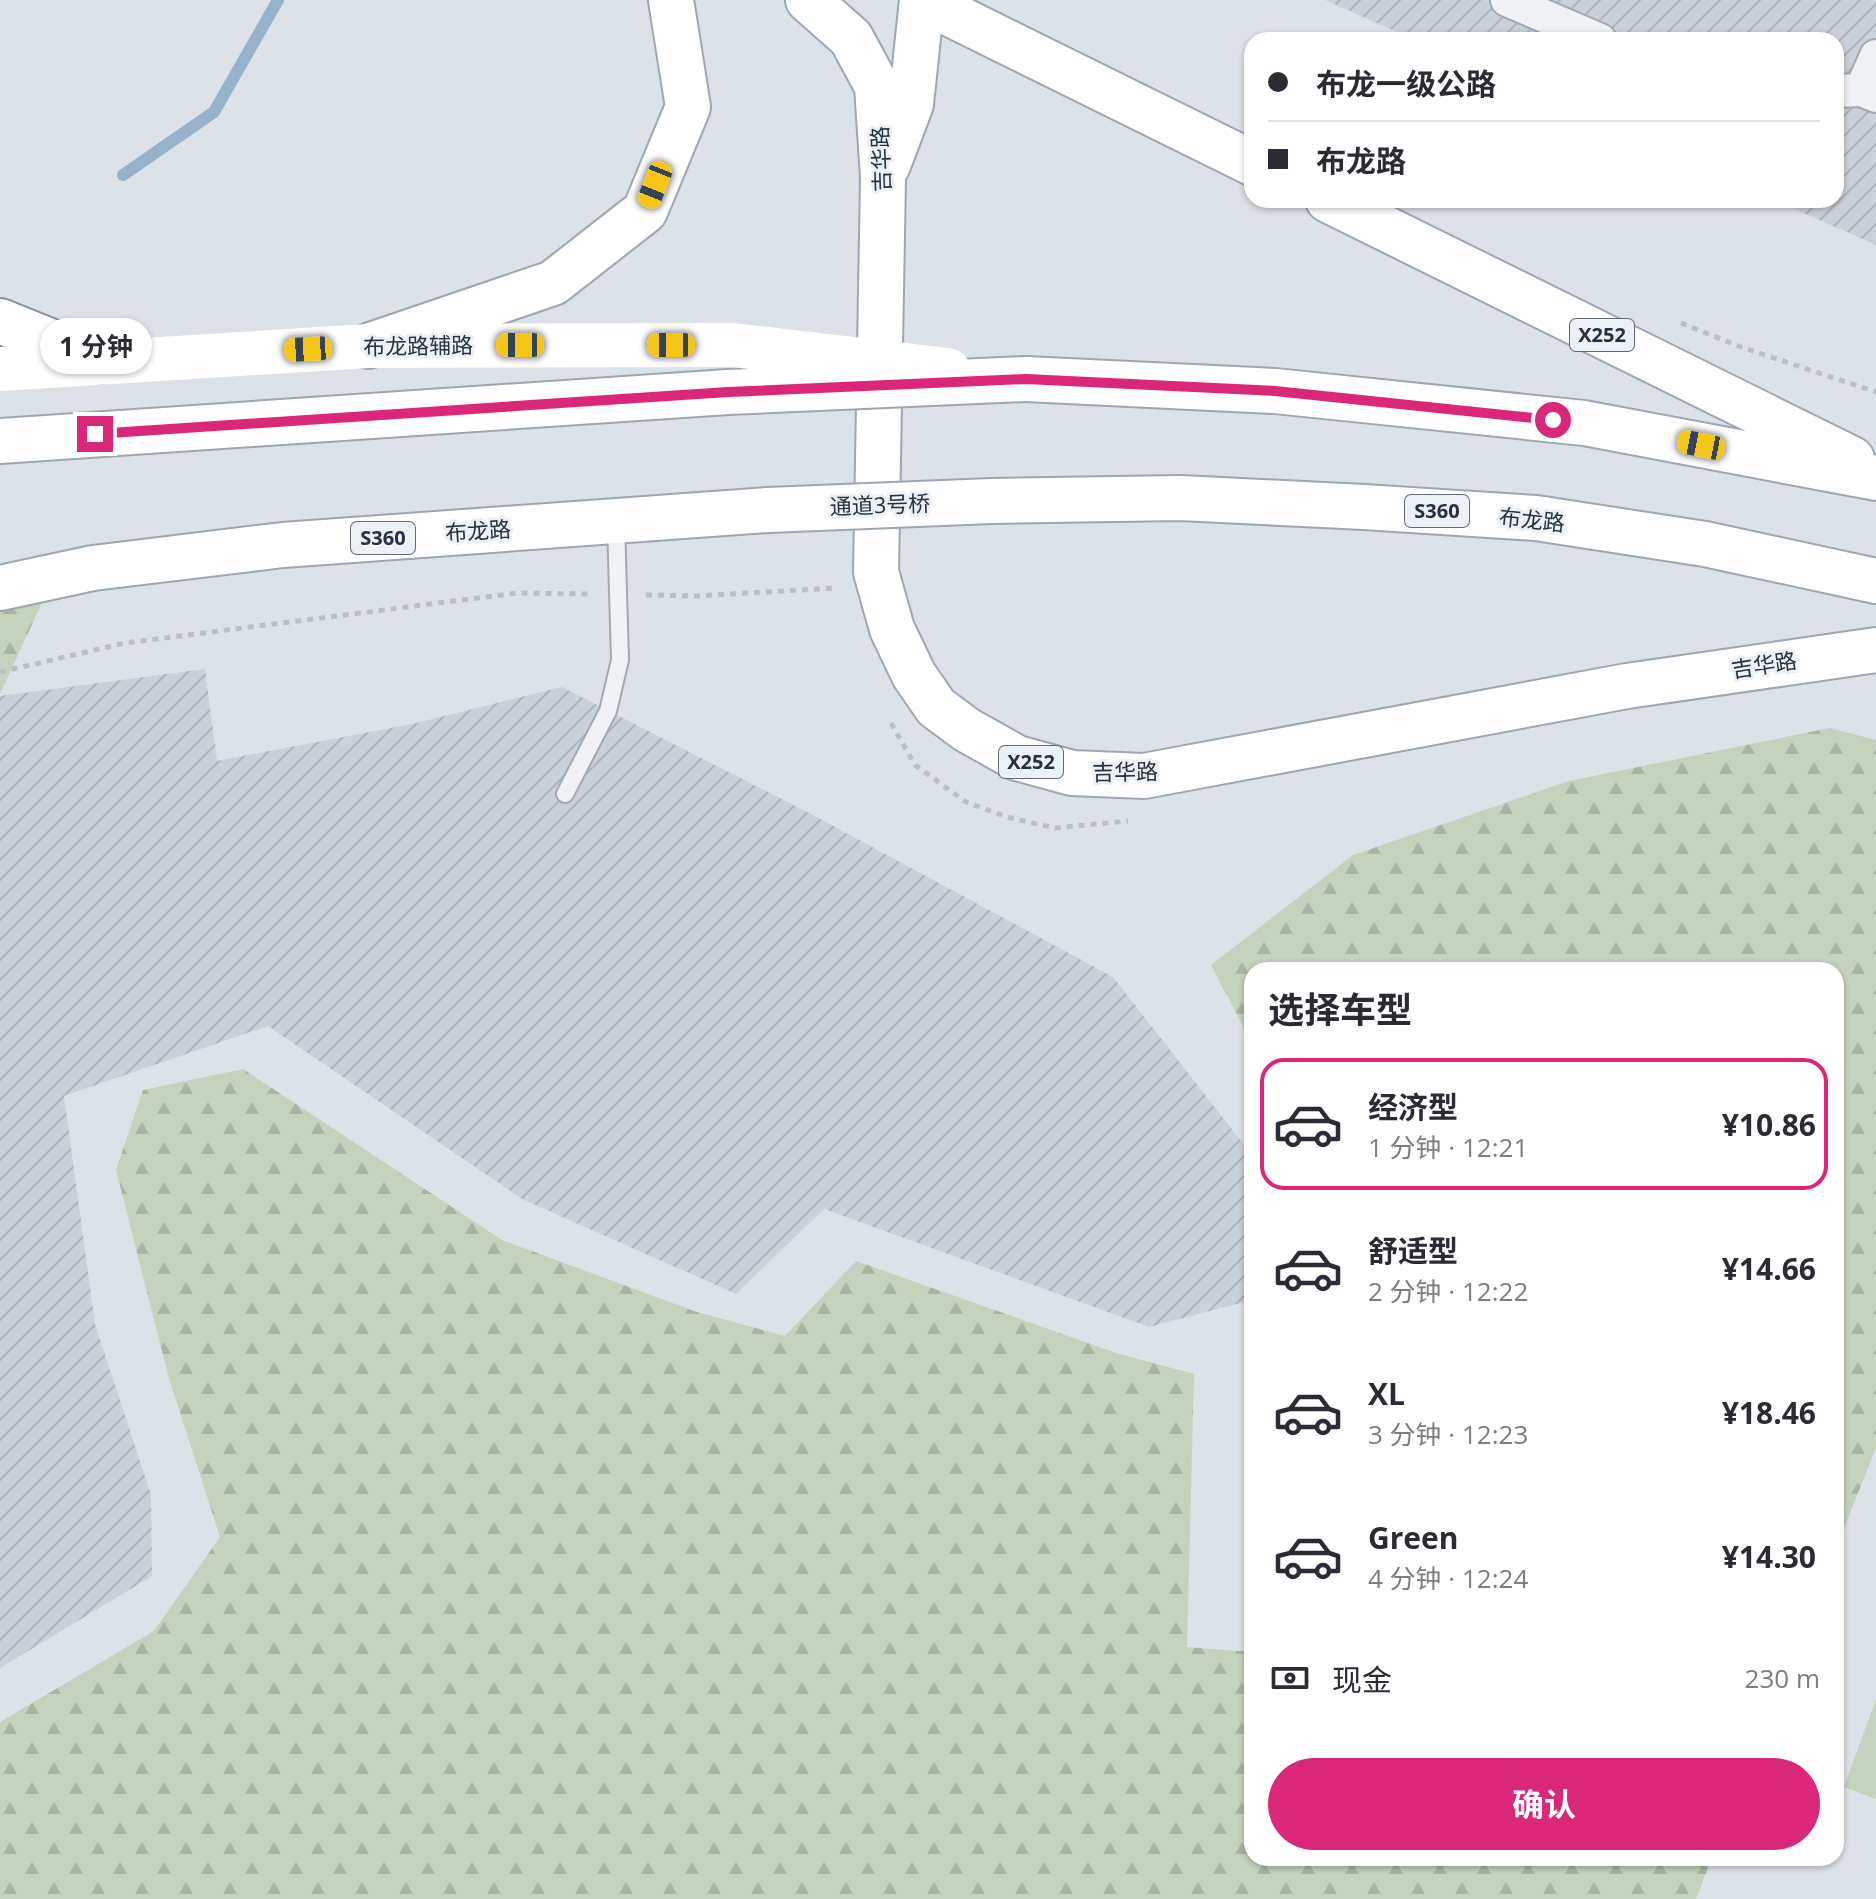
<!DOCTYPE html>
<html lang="zh">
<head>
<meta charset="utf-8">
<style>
  :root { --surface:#fff; --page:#f2f2f3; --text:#2b2b33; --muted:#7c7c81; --line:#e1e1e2; --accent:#db2777 }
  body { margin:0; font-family:"Open Sans","Noto Sans SC",sans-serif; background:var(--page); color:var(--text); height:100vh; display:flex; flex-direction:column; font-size:30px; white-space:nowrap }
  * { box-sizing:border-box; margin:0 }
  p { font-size:26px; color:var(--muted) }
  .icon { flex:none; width:44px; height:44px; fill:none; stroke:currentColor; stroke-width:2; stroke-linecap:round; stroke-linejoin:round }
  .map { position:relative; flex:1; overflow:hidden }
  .side { position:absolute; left:1244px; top:962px; width:600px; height:904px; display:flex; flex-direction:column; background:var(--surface); border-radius:24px; box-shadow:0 2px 6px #0004 }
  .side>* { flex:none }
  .banner { position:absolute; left:1244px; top:32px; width:600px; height:176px; border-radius:24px; box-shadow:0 2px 6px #0004; display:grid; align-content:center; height:176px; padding:0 24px; background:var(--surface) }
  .end { position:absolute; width:36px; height:36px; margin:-18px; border:10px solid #db2777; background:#fff; box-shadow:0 0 0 4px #fff }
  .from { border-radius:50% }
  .bubble { position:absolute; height:56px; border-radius:28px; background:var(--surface); box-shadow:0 2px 6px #0004; font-size:26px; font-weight:700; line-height:56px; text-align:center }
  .car { position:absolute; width:24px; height:48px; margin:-24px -12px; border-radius:10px; box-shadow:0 0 6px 2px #0007; background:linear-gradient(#f5c518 24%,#345 0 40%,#f5c518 0 76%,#345 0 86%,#f5c518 0) }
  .banner b { display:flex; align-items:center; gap:28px; height:76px; font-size:30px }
  .banner b+b { border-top:2px solid var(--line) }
  .banner i { width:20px; height:20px; background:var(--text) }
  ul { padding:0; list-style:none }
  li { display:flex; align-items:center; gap:24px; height:132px; margin:0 16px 12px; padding:0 8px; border:4px solid transparent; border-radius:24px }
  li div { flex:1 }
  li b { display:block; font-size:30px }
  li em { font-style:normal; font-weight:700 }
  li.on { border-color:var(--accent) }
  li>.icon { width:72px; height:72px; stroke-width:1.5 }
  h2 { padding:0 24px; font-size:36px; line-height:96px }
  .pay { display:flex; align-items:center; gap:20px; height:88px; padding:0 24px; font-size:30px }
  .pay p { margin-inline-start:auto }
  .action { display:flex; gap:16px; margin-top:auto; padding:16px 24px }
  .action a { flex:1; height:92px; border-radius:48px; background:var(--accent); color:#fff; font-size:32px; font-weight:700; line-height:92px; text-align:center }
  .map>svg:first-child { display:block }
</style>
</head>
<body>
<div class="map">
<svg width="1876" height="1899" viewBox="0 0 1876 1899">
  <defs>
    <pattern id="industrial-furrows" width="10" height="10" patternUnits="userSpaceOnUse" patternTransform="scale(2)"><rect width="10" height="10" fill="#cbd1da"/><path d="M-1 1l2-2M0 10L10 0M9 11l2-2" fill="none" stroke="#aeb4bc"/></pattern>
    <pattern id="forest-firs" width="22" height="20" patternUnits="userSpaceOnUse" patternTransform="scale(2)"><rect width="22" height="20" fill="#c4d2be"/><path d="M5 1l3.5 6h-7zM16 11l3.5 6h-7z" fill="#a8b5a4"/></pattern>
  </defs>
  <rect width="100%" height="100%" fill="#dde2e8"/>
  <path fill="url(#industrial-furrows)" d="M1325 0H1876V245L1774 200H1836V40H1415Z
    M205 669 217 761 412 724 562 687 813 815 1113 977 1252 1155V1300L1149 1327 824 1209 736 1294 522 1199 268 1026 64 1096 95 1324 151 1495 152 1576 0 1668V696Z"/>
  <path fill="url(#forest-firs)" d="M46 594 0 694V605Z
    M1830 728 1876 740V1448L1836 1548V970H1252V1043L1211 965 1353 855 1569 781Z
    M243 1069 502 1240 697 1312 785 1336 856 1261 1116 1353 1194 1374 1187 1647 1252 1652V1858H1712L1696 1899H0V1722L154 1631 220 1537 168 1375 116 1170 143 1090Z"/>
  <path fill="#c4d2be" d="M1876 1699V1799L1844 1787Z"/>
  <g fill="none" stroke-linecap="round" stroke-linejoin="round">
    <path stroke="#96b3ca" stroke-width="12" d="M123 175 214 112 278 0"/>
    <g stroke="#a2a9b2" stroke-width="20">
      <path id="service" d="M565 794 608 711 620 660 616 523"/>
    </g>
    <g stroke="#a2a9b2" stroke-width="36">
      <path id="minor" d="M1507 0 1600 40
        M1861 90 1876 56
        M1836 91 1861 90 1876 96"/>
    </g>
    <g stroke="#9ca7b4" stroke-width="48">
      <path id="primary" d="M808 0 851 38 877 86 883 178 876 572 892 629 914 675 936 707 967 730 1017 758 1072 773 1144 776 1627 686 1876 650
        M922 0 1252 163
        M888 165 911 104 922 0
        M1328 200 1852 459
        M368 346 553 283 645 211 688 107 671 0
        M1026 379 1275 391 1584 423 1876 478
        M0 441 728 392
        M992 501 1181 498 1364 507 1536 518 1705 544 1876 581
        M0 588 93 568 283 545 768 510"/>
    </g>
    <g stroke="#84919f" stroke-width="48">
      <path id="motorway" d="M0 321 99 361"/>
    </g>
    <path stroke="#bbc0c6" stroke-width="5" stroke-dasharray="6 6" stroke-linecap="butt" d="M1681 323 1741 347 1876 392
      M646 595 695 596 836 588
      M0 672 125 643 517 593 588 594
      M891 723 915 765 966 802 1007 817 1055 828 1128 821"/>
    <use href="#service" stroke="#f0f2f6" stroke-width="16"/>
    <use href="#minor" stroke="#f0f2f6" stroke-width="32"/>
    <path stroke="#fff" stroke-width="44" d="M0 369 368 346 732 345"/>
    <use href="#primary" stroke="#fff" stroke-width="44"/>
    <use href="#motorway" stroke="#fff" stroke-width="44"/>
    <g stroke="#9ca7b4" stroke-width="48" stroke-linecap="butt">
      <path id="primary-bridge" d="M728 392 1026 379
        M768 510 992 501"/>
    </g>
    <path stroke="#fff" stroke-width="44" d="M732 345 948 370"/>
    <use href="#primary-bridge" stroke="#fff" stroke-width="44"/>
  </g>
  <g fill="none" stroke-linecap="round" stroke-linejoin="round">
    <path stroke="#db2777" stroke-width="10" d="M95 434 728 392 1026 379 1275 391 1553 420"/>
  </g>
  <g text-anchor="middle" stroke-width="6" stroke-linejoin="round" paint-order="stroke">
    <g fill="#ecf1f5" stroke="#616b76" stroke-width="2">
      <rect x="1570" y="319" width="64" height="32" rx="6"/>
      <rect x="1405" y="495" width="64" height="32" rx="6"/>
      <rect x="351" y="522" width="64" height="32" rx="6"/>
      <rect x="999" y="746" width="64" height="32" rx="6"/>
    </g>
    <g font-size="20" font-weight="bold" fill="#26313f">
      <text x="1602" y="342">X252</text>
      <text x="1437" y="518">S360</text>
      <text x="383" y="545">S360</text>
      <text x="1031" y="769">X252</text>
    </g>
    <g font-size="22" fill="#26313f" stroke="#ecf1f5">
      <text transform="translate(881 159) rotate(-92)" y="8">吉华路</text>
      <text transform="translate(418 346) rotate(-1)" y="8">布龙路辅路</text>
      <text transform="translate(880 505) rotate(-2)" y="8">通道3号桥</text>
      <text transform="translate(1532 520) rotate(6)" y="8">布龙路</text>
      <text transform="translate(478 531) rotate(-4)" y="8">布龙路</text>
      <text transform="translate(1764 665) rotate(-9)" y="8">吉华路</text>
      <text transform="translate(1125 772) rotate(-1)" y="8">吉华路</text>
    </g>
  </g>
</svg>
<i class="end from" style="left:1553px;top:420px"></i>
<i class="end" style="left:95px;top:434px"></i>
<div class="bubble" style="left:40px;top:318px;width:112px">1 分钟</div>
<i class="car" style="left:655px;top:185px;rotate:202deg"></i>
<i class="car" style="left:520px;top:345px;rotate:270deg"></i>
<i class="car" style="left:671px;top:345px;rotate:270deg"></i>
<i class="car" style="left:308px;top:349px;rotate:267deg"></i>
<i class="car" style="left:1701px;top:445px;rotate:281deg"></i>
<div class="banner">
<b><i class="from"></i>布龙一级公路</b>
<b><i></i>布龙路</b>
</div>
<section class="side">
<h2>选择车型</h2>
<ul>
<li class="on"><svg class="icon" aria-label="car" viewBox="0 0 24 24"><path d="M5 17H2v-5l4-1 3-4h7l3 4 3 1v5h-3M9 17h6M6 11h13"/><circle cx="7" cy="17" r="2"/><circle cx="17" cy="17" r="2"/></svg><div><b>经济型</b><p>1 分钟 · 12:21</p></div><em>¥10.86</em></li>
<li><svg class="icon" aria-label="car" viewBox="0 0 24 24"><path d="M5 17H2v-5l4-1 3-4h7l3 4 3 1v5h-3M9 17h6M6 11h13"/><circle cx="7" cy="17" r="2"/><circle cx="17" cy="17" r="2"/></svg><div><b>舒适型</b><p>2 分钟 · 12:22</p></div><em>¥14.66</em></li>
<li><svg class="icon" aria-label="car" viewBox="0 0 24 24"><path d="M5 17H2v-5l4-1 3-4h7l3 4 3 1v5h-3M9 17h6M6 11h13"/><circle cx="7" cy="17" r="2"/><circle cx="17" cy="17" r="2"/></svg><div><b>XL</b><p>3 分钟 · 12:23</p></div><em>¥18.46</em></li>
<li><svg class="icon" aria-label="car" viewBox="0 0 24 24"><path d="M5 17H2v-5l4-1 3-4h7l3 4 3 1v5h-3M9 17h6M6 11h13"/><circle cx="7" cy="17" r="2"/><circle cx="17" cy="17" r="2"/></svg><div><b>Green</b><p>4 分钟 · 12:24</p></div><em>¥14.30</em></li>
</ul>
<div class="pay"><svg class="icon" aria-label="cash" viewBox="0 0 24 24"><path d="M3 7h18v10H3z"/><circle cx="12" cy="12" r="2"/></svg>现金<p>230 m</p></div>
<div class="action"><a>确认</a></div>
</section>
</div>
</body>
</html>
